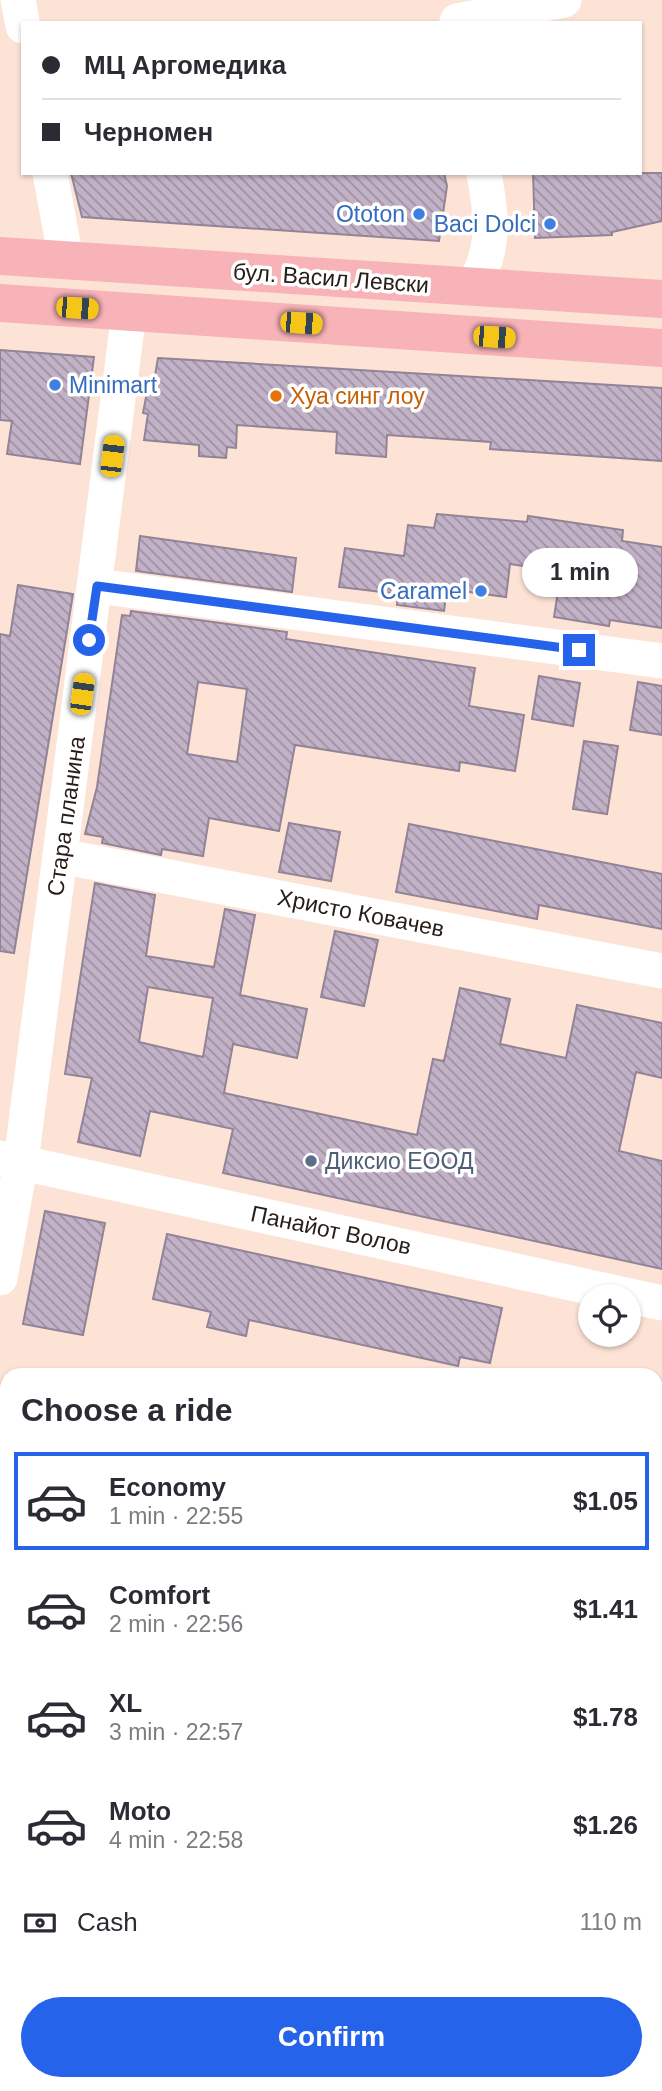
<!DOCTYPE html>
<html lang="en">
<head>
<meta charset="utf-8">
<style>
  :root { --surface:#fff; --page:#f2f2f3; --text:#2b2b33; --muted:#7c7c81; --line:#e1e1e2; --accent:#2563eb }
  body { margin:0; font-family:Helvetica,sans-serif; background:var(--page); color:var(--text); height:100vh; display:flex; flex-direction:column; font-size:26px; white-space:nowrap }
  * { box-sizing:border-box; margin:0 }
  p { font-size:23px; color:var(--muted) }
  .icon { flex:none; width:38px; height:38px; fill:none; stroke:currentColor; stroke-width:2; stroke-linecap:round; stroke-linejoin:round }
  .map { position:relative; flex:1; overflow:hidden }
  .details { position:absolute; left:0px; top:1368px; width:663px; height:723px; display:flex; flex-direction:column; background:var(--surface); border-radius:21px 21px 0 0; box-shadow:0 2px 5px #0004 }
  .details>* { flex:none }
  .banner { position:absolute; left:21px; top:21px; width:621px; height:154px; border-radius:0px; box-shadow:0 2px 5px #0004; display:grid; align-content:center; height:154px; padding:0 21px; background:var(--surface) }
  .fabs { position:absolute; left:578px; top:1284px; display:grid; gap:14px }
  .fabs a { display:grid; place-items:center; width:63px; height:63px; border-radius:50%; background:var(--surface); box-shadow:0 2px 5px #0004; font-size:35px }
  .end { position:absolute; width:32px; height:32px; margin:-16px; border:9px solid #2563eb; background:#fff; box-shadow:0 0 0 4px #fff }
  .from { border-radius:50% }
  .bubble { position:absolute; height:49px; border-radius:24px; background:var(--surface); box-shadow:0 2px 5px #0004; font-size:23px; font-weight:600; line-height:49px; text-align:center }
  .car { position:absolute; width:21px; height:42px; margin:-21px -10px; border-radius:9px; box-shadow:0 0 5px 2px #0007; background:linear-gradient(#f5c518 24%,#345 0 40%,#f5c518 0 76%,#345 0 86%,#f5c518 0) }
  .banner b { display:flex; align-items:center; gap:24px; height:66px; font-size:26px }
  .banner b+b { border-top:2px solid var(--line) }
  .banner i { width:18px; height:18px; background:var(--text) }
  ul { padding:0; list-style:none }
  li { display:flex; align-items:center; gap:21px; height:98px; margin:0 14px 10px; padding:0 7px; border:4px solid transparent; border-radius:0px }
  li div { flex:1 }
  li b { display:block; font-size:26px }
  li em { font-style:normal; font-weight:600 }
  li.selected { border-color:var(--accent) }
  li>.icon { width:63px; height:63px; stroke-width:1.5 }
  h2 { padding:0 21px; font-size:32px; line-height:84px }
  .pay { display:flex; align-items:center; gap:18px; height:77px; padding:0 21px; font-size:26px }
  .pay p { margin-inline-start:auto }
  .action { display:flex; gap:14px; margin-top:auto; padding:14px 21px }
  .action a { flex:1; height:80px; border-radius:42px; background:var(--accent); color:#fff; font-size:28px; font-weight:600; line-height:80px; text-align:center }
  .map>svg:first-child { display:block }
</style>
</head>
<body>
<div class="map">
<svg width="662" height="2091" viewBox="0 0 662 2091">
  <defs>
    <pattern id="building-back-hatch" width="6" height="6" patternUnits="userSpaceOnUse" patternTransform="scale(1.75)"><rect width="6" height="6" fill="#c2b2c7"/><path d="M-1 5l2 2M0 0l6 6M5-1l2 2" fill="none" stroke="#9e90a1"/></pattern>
  </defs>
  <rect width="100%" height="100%" fill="#fde3d6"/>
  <path fill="#f1d7dd" d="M0 2054H7V2084H473L471 2091H0Z"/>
  <path fill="#babd85" d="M0 1509 7 1511V2054H0Z
    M662 1918V2091H629L630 2084H656V1948Z"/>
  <path fill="url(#building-back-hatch)" stroke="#928396" stroke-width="2" fill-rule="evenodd" d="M71 173H444L447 186 439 241 82 217Z
    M533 173H662V221L612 232V235L535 238Z
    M0 350 94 357 80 464 7 454 12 421 0 420Z
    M158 358 662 388V461L490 449 491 442 387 435 386 457 336 453 337 432 237 425 236 448 227 447 226 458 199 456V445L144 440 148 414 143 413 148 387H153Z
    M437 514 527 522 528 516 623 530 622 541 662 547V628L610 620 609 626 554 617 561 572 510 564 506 597 447 589 444 611 397 605 398 594 339 587 345 548 404 556 408 525 434 528Z
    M140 536 296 558 292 592 136 571Z
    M18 585 73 594 14 953 0 951V634L10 636Z
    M131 611 287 632 286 639 475 668 469 706 524 715 515 771 460 762 459 771 295 745 279 831 209 818 203 856 162 849 161 855 102 843 103 837 85 834 97 787 122 615 130 616ZM198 682 247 689 237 762 187 754Z
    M539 676 580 683 573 726 532 719Z
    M638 682 662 686V735L630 730Z
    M584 741 618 746 607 814 573 809Z
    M289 823 340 832 331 881 279 872Z
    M409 824 662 874V929L539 905 537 919 396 892Z
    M95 883 155 895 146 956 214 967 225 909 255 915 240 995 307 1009 297 1058 233 1044 224 1093 417 1135 433 1059 444 1061 460 988 510 999 500 1044 566 1058 577 1005 662 1023V1078L636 1072 619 1151 662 1161V1269L223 1173 233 1129 150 1111 140 1156 78 1142 92 1078 65 1074ZM148 987 213 998 203 1057 139 1042Z
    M335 931 378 940 364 1006 321 997Z
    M45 1211 105 1223 83 1335 23 1324Z
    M167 1234 502 1308 490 1363 460 1357 458 1366 249 1320 246 1336 207 1327 211 1312 153 1299Z"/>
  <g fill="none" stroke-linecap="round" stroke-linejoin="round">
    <path stroke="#fff" stroke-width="35" d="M18 0 23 26
      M457 21 564 0
      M50 173 66 260
      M473 288C496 245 492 220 484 173
      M97 586 662 661
      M60 856 662 971
      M0 1158 662 1303
      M0 1278 21 1162 129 312
      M0 1509 7 1511
      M656 1643 662 1644
      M656 1948 662 1917
      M0 2054 7 2056
      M629 2091 630 2084"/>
    <path stroke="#f7b3b8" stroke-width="38" d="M0 256 662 299
      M0 303 662 348"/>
  </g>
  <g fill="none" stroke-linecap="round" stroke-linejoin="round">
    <path stroke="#2563eb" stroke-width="9" d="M89 640 97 586 579 650"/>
  </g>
  <g fill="#3f7fe0" stroke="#fff" stroke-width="2.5">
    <circle cx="419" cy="214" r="7"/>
    <circle cx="550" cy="224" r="7"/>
    <circle cx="55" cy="385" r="7"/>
    <circle cx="481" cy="591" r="7"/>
  </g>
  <circle fill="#e8710a" stroke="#fff" stroke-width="2.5" cx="276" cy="396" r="7"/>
  <circle fill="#5c6f8a" stroke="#fff" stroke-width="2.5" cx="311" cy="1161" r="7"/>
  <g text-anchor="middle" stroke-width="7" stroke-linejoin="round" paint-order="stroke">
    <g font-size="23" fill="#366cbe" stroke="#fff" text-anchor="end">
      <text x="405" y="222">Ototon</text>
      <text x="536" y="232">Baci Dolci</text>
      <text x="69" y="393" text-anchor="start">Minimart</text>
      <text x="467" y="599">Caramel</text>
    </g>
    <g font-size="23" fill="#271e19" stroke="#fff">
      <text transform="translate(331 278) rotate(4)" y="8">бул. Васил Левски</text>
      <text transform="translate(66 816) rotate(-82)" y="8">Стара планина</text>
      <text transform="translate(361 913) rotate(11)" y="8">Христо Ковачев</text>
      <text transform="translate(331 1230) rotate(12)" y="8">Панайот Волов</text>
    </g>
    <g font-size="23" fill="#c56008" stroke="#fff" text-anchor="start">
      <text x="290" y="404">Хуа синг лоу</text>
    </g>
    <g font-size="23" fill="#4e5e75" stroke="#fff" text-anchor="start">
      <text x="325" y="1169">Диксио ЕООД</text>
    </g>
  </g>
</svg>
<div class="fabs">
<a><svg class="icon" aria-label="locate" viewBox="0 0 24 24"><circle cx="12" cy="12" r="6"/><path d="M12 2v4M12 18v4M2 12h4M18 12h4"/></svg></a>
</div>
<i class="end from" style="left:89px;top:640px"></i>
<i class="end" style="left:579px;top:650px"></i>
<div class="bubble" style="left:522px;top:548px;width:116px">1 min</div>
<i class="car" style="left:77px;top:308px;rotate:94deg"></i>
<i class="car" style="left:301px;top:323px;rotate:94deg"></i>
<i class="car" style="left:494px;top:337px;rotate:94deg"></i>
<i class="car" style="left:112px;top:456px;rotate:7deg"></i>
<i class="car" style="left:82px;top:694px;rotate:8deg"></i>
<div class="banner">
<b><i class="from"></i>МЦ Аргомедика</b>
<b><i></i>Черномен</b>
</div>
<section class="details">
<h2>Choose a ride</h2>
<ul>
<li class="selected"><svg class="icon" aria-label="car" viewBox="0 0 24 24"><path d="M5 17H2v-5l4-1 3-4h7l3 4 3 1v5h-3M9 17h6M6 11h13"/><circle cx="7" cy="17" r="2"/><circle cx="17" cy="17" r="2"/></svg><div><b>Economy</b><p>1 min · 22:55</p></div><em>$1.05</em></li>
<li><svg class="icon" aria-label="car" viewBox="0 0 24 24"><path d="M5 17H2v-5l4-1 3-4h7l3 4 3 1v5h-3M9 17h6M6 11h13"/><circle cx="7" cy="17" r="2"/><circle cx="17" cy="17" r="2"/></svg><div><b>Comfort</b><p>2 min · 22:56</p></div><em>$1.41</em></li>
<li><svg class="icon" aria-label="car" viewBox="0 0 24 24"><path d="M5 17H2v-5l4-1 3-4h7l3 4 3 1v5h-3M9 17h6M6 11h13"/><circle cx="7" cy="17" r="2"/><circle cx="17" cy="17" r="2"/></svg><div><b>XL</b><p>3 min · 22:57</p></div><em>$1.78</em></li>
<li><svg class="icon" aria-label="car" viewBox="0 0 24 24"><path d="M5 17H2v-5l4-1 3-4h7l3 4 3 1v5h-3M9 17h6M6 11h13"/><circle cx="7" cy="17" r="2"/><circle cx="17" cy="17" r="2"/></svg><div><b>Moto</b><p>4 min · 22:58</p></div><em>$1.26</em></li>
</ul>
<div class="pay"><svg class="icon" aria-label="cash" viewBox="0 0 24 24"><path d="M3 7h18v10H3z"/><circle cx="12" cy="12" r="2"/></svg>Cash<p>110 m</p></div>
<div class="action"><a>Confirm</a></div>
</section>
</div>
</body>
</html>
